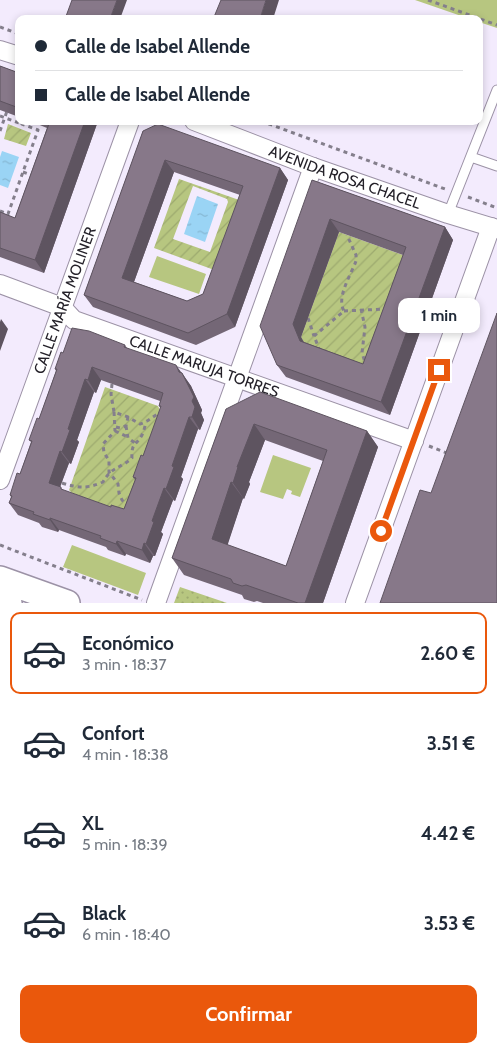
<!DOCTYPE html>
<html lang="es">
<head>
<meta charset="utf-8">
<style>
  :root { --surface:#fff; --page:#f2f2f3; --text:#1f2937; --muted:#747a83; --line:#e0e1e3; --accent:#ea580c }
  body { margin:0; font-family:Cabin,sans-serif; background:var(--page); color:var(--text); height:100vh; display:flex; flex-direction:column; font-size:19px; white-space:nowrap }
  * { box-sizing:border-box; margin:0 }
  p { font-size:16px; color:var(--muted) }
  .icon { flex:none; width:28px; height:28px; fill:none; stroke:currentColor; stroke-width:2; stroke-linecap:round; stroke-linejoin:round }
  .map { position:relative; height:603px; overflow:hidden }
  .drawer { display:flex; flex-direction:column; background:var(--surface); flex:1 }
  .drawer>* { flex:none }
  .guide { position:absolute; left:15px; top:15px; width:468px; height:110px; border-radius:10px; box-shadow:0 2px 8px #0003; display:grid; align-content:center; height:110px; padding:0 20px; background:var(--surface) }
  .end { position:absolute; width:22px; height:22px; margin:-11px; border:6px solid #ea580c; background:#fff; box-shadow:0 0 0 2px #fff }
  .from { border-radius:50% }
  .bubble { position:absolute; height:35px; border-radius:10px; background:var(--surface); box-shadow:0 2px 8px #0003; font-size:16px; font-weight:700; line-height:35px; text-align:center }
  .guide b { display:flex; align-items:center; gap:18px; height:48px; font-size:19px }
  .guide b+b { border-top:1px solid var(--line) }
  .guide i { width:12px; height:12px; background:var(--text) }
  ul { padding:9px 0 0; list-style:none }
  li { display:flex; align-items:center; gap:15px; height:82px; margin:0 10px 8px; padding:0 10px; border:2px solid transparent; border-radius:10px }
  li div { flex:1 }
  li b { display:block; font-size:19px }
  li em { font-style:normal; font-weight:700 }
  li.selected { border-color:var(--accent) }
  li>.icon { width:45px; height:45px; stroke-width:1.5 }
  .action { display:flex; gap:10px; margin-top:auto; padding:10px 20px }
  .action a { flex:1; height:58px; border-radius:10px; background:var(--accent); color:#fff; font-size:20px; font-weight:700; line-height:58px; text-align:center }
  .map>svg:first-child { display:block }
</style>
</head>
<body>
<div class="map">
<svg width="497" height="603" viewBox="0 0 497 603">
  <defs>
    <pattern id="grass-dots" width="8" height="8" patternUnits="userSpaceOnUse" patternTransform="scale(1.25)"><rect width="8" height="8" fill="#b7c680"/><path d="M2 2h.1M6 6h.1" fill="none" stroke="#9daa6f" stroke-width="1.8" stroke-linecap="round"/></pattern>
    <pattern id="garden-furrows" width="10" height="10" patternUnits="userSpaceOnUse" patternTransform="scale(1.25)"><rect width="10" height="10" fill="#b7c680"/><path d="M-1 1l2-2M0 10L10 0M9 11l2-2" fill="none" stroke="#9daa6f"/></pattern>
    <pattern id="water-ripples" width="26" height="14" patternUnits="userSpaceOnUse" patternTransform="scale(1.25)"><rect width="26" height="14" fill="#9ad4f5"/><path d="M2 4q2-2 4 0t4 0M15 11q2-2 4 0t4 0" fill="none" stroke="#85b6d2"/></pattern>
  </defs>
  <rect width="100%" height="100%" fill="#f3ebfd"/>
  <path fill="url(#grass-dots)" d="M180 587 227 603H174Z"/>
  <path fill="#b7c680" d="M415 0H497V28L479 22V19H470Z
    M157 256 206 274 199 294 149 277Z
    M273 455 311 468 300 497 291 494 292 491 287 489 283 499 260 492Z
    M72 545 146 573 138 595 63 567Z"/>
  <path fill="url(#garden-furrows)" fill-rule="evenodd" d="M8 124 31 133 26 146 4 139Z
    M179 179 242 201 217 271 154 248ZM193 186 227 199 228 202 210 252 173 239Z
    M339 232 414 259 372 376 309 353 301 337Z
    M105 387 158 406 164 418 132 507 122 511 72 493 69 490Z"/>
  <path fill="url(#water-ripples)" d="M2 151 19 157 8 188 0 185V157Z
    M197 196 218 204 205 242 184 234Z"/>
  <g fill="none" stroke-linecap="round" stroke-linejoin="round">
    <g stroke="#9c92a6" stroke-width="11">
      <path id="lane" d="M471 157 497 166
        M448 214 497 90"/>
    </g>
    <g stroke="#9c92a6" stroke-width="20">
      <g id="street">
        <path d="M0 50 19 56"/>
        <path id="s1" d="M194 121 313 167 448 214 497 229"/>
        <path id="s2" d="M0 284 62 307 74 320 414 441"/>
        <path id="s3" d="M0 480 130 121"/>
        <path d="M156 603 313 167"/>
        <path d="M355 603 491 227"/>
      </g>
    </g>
    <g stroke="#9c92a6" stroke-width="28">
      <path id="secondary" d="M0 579 67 603
        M0 600 9 603"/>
    </g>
    <path stroke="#847f8c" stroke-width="3" stroke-dasharray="4 4" stroke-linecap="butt" d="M428 0 497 25
      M0 27 19 34
      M0 116 22 124
      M261 121 445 189
      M0 131 7 111
      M23 172 34 176
      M468 197 497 208
      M0 211 8 214 38 130 22 124 23 121
      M361 309 365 327 362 353 366 365
      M344 311 385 309
      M308 318 314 336
      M320 351 314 336 344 311C336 297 351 275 356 261V255L347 235
      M112 384 111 394 114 412 128 417 140 424C148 422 154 415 163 411
      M114 412 115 431 103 444 104 453 109 460V472L118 484 119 493 122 500 129 507
      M126 426 128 438 135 443
      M116 427 120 428 126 426 128 417
      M115 431 128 437
      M429 446 449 454
      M62 483C78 488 87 489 103 482 112 466 120 469 132 458 131 442 137 445 142 435 144 431 145 426 146 422
      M0 545 142 600"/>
    <use href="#lane" stroke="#fff" stroke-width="9"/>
    <use href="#street" stroke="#fff" stroke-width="18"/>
    <use href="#secondary" stroke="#fff" stroke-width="25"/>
  </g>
  <path fill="#746776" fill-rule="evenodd" d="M0 66 19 73V117L0 110Z
    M30 121H98L44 273 0 257V212L15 218 47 128Z
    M143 131 280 168 288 180 235 327 196 345 93 307 84 295ZM174 172 240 195 203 294 187 301 134 282Z
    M312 180 445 227 453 240 390 415 286 377 277 365ZM339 232 403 255 363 364 304 342 301 337Z
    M125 345 127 348 182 373 191 386 202 410 201 413 204 420 200 430 198 429 181 477 183 479 175 501 173 500 161 532 163 534 155 556H153L150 563 126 554 125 556 108 550 106 547 59 530 58 532 42 527 39 523 18 515 9 503 11 497 10 495 20 474 31 442 29 440 39 419 56 371 55 369 63 353ZM101 380 160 401 159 406 161 408 143 456 133 477 135 480 124 509 111 507 64 491 60 487 69 463 71 464 79 442 77 440 94 392 96 393Z
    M226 409 367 431 378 447 323 603H263L257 601 254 602 244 599 242 595 184 575 172 558ZM265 440 323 461 286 566 227 545 243 498 244 499 250 484 249 482Z"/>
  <path fill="#5e5460" d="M117 0H127L120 19H110Z
    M266 0H279L273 19H260Z
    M85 121H98L44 273 35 260Z
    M165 160 174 172 131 290 122 278Z
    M280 168 288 180 235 327 227 314Z
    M330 219 339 232 301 337 309 353 300 341 293 324Z
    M445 227 453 240 390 415 381 402Z
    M1 319 8 329 0 351V322Z
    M176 365 191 386 202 410 201 413 204 420 200 430 192 417 179 372Z
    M92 367 101 380 96 393 88 380Z
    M85 379 94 392 77 440 79 442 71 464 62 452 68 429Z
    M189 417 198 429 181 477 183 479 175 501 166 489 172 466Z
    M254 424 265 440 249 482 250 484 244 499 233 483 237 467Z
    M367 431 378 447 323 603H305Z
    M60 451 69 463 57 495 49 483Z
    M231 482 243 498 224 556 212 539Z
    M164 488 173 500 161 532 163 534 155 556 146 544 152 521Z
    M50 518 59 530 58 532 50 520Z
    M117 541 126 554 125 556 116 544Z
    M144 543 153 556 150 563 142 550Z"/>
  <path fill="#877889" stroke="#5e5460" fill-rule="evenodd" d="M72 0H117L110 19H65Z
    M221 0H266L260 19H216L214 17Z
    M0 66 19 73V108L0 101Z
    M50 121H85L35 260 0 248V212L15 218Z
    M158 124 280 168 227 314 188 333 84 295 143 131ZM165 160 243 186 203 294 187 301 122 278Z
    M312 180 445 227 381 402 277 365 260 326ZM330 219 406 247 363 364 300 341 293 324Z
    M497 313V603H380L420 490 431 493Z
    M72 328 89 331 125 345 124 347 176 365 179 372 182 373 194 397 192 401 195 407 192 417H189L172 466 174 467 166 489 164 488 152 521 154 522 146 544 144 543 142 550 117 541 116 544 100 538 101 536 50 518V520L33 514 34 512 9 503 12 496 10 495 17 473 20 474 32 441 29 440 37 418 39 419 57 369H55L61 352 63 353ZM92 367 163 393 159 406H161L143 456 141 455 133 477 136 478 124 509 111 505V507L61 489V487L49 483 60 451 62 452 70 430 68 429 85 379 88 380Z
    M260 392 367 431 305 603H298L246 585 242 586 233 583 231 579 172 558 226 409ZM254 424 327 450 286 566 212 539 231 482 233 483 238 467H237Z"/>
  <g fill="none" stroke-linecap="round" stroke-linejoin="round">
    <path stroke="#ea580c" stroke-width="6" d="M381 531 439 370"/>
  </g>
  <g text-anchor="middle" stroke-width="4.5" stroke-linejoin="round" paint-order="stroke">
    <g font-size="15" fill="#242129" stroke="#fff">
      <text dy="5" stroke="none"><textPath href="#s1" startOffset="161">AVENIDA ROSA CHACEL</textPath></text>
      <text dy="5" stroke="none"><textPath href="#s3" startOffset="191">CALLE MARÍA MOLINER</textPath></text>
      <text dy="5" stroke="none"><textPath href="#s2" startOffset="222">CALLE MARUJA TORRES</textPath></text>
    </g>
  </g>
</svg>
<i class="end from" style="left:381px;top:531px"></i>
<i class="end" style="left:439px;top:370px"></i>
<div class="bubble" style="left:398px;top:298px;width:82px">1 min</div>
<div class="guide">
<b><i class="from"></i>Calle de Isabel Allende</b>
<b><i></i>Calle de Isabel Allende</b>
</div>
</div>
<section class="drawer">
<ul>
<li class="selected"><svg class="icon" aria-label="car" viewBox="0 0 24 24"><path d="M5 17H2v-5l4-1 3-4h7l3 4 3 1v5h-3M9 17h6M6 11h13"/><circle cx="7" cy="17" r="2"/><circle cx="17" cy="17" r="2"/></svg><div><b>Económico</b><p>3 min · 18:37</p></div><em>2.60 €</em></li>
<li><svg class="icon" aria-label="car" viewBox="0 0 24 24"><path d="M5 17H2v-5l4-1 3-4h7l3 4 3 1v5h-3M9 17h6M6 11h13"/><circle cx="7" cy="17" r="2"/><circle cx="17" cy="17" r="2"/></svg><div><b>Confort</b><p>4 min · 18:38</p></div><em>3.51 €</em></li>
<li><svg class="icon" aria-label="car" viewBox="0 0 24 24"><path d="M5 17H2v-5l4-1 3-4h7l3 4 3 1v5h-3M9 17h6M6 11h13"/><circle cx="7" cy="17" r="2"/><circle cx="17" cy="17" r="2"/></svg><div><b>XL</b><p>5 min · 18:39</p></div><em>4.42 €</em></li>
<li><svg class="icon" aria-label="car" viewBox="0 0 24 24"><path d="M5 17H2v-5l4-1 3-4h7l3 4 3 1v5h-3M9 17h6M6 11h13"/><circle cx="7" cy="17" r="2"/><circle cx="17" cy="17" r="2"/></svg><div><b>Black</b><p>6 min · 18:40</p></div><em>3.53 €</em></li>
</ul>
<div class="action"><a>Confirmar</a></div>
</section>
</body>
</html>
